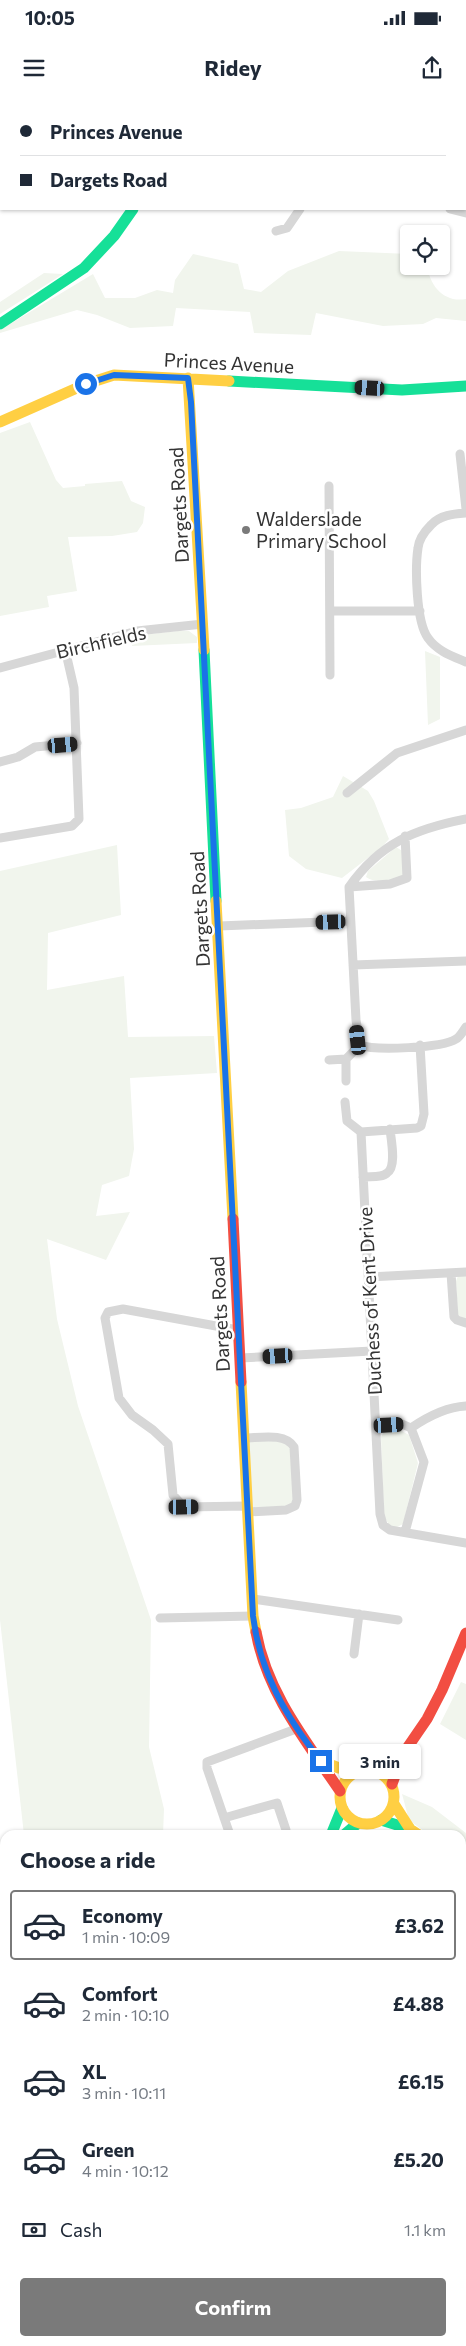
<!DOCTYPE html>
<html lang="en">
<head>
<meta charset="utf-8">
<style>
  :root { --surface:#fff; --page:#f2f2f3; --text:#1f2937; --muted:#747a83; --line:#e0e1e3; --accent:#7a7a7a }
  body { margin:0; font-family:Commissioner,sans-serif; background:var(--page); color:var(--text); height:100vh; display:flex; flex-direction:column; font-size:19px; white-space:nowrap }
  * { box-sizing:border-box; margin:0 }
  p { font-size:16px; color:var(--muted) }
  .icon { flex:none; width:28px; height:28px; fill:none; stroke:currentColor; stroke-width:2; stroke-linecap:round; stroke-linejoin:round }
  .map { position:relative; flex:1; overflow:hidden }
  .sheet { position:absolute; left:0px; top:1730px; width:466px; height:516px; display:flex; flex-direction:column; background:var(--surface); border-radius:15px 15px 0 0; box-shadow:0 1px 4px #0004 }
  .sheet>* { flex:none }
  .banner { position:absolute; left:0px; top:0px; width:466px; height:110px; box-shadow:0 1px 4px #0004; display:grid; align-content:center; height:110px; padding:0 20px; background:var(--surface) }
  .controls { position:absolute; left:400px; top:125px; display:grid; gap:10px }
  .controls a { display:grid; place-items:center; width:50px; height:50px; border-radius:5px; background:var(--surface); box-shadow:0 1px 4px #0004; font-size:25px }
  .end { position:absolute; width:22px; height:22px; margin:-11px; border:6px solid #1a73e8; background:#fff; box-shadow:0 0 0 2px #fff }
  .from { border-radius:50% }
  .bubble { position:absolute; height:35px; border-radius:5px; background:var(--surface); box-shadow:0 1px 4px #0004; font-size:16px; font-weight:700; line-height:35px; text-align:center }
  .car { position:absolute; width:15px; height:30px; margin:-15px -8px; border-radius:6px; box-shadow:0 0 4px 1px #0007; background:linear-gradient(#222 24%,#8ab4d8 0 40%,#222 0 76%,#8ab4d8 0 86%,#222 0) }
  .banner b { display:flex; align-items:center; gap:18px; height:48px; font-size:19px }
  .banner b+b { border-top:1px solid var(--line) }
  .banner i { width:12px; height:12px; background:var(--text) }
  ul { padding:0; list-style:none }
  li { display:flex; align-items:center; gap:15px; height:70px; margin:0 10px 8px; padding:0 10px; border:2px solid transparent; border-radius:5px }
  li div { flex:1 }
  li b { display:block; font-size:19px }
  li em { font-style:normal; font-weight:700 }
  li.current { border-color:var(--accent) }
  li>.icon { width:45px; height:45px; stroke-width:1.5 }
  h2 { padding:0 20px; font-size:22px; line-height:60px }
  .pay { display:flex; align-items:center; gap:12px; height:55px; padding:0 20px; font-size:19px }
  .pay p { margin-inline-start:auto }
  .cta { display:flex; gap:10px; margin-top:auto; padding:10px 20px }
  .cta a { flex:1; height:58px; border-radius:5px; background:var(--accent); color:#fff; font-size:20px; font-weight:700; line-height:58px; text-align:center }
  .status { display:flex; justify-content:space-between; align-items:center; height:35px; padding:0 25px; background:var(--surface); direction:ltr }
  .status svg { height:14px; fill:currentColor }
  header { display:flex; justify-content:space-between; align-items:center; height:65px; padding:0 20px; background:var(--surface); font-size:22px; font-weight:700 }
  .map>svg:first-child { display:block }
</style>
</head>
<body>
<div class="status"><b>10:05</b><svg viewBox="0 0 49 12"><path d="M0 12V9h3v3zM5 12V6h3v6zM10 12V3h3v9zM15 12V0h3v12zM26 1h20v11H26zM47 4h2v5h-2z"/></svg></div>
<header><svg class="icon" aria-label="menu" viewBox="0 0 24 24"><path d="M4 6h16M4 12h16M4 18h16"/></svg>Ridey<svg class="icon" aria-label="share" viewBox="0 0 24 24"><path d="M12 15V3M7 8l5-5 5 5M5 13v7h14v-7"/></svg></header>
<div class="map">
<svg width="466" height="2246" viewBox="0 0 466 2246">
  <rect width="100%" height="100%" fill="#fff"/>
  <path fill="#f1f5ed" d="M339 151 409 154V166H427C430 186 444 203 466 199V221L436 218 423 224 383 226 316 213 311 235 254 233 250 212 176 208 173 226 130 228 97 215 77 210 0 233V230L93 174 105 198H135L157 190 173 193 175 180 193 154 238 164 244 189 261 192 288 171Z
    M44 173 63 174 0 214V202Z
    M30 322 56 380 63 388 85 386V384L122 381 131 401 145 407 143 423 137 432 112 436 68 437 77 491 47 496 49 507 0 516V333Z
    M178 531H189L197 537V543L132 546V536Z
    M425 551 440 557V619L428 625Z
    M343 676 368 691 374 701 389 739 382 747 342 778 306 769 289 756 285 710 301 708 333 697Z
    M117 745 121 815 48 833 47 890 124 876 128 937 214 936 217 973 130 978 134 1049 129 1076 102 1085 96 1116 130 1112 106 1160 47 1139 57 1219 78 1306 151 1520 149 1647 164 1709 163 1735H24L0 1520V771Z
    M396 747 404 752V775C396 780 375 784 366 777L368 771Z
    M466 1175V1219L458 1215 456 1181 458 1176Z
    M398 1329 409 1335 418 1363 403 1424 395 1428 389 1425 384 1416 381 1337 385 1330Z
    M244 1338 291 1341 295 1406 247 1412Z
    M461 1582 466 1584V1640L440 1624Z
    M402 1694 432 1707 466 1733V1764L461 1760V1735H429L409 1720Z
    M0 2005H5V2059H0Z
    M17 2241H233V2246H16Z"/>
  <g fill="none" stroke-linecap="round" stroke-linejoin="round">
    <path stroke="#d7d7d7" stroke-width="9" d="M402 0 404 1
      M30 1 31 0
      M435 1 436 0
      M0 33H1
      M465 33 466 34
      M0 105 1 100
      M450 109 466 113
      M276 131 287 128 300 109
      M460 354 466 409
      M329 386 330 575
      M466 413C454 414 440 415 431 425 425 431 419 439 418 448 415 468 416 522 428 538 437 551 452 556 466 562
      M330 511H420
      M0 568 137 531 203 524
      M0 662 18 657 35 647 77 643
      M347 693 397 653 466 630
      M466 719C415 729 380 743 349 787L356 920 360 945C375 951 442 948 456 939 460 937 463 931 466 927
      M0 738 72 726 79 719 74 588 65 549
      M349 787 390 784 407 778 405 736
      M219 826 350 821
      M353 865 466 861
      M420 945 424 1014 421 1026 417 1028 361 1032 380 1414 383 1425 390 1430 466 1443
      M346 959 360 945
      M329 960 346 959V981
      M345 1002 347 1021 361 1032
      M363 1077C370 1076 382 1078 387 1073 397 1067 391 1040 390 1029
      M451 1173 454 1217 457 1220 466 1223
      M369 1177 466 1172
      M238 1230 123 1209 108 1212 105 1218 119 1298 132 1315 153 1330 168 1344 173 1395 184 1407 247 1406
      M240 1258 372 1251
      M376 1326 402 1324 411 1328 424 1362 405 1432
      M411 1328C427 1317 446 1307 466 1306
      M244 1338C259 1338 285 1332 294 1347L297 1400 295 1406 286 1410 247 1412
      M253 1499 398 1520
      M160 1518 253 1516
      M354 1554 359 1514
      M224 1718 277 1703 286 1730
      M230 1735 207 1668V1662L296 1629
      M461 1812 466 1814
      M461 1882 466 1890
      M461 2216 466 2224
      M360 2241 362 2246
      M444 2241 447 2246"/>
    <path stroke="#16e098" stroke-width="11" d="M0 224 84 168 114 136 133 109
      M229 281 402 290 466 286
      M204 550 216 801
      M373 1670 403 1654
      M381 1720 410 1729
      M331 1735 342 1708
      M344 1735 358 1723
      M249 2246 250 2241"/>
    <path stroke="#ffcf43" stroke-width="11" d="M199 1 200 0
      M188 278 204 550
      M0 322 86 284 114 275 229 281
      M216 801 233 1119
      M241 1282 253 1516 256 1532
      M321 1661 339 1668 357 1671
      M340 1697a27 27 0 1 1 54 0a27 27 0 1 1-54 0Z
      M394 1704 410 1729 419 1735"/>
    <path stroke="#f24e42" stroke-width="11" d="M233 1119 241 1282
      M256 1532C267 1593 306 1641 340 1691
      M392 1684 403 1654 427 1619 442 1590 466 1533
      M461 1767 466 1770"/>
  </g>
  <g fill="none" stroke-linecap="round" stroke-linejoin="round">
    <path stroke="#1a73e8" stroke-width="6" d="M86 284 114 275 188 278 191 302 253 1516C260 1573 286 1617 321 1661"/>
  </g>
  <circle fill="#7a7a7a" stroke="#fff" stroke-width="2" cx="246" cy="430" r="5"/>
  <g text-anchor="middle" stroke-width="5" stroke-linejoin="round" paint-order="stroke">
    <g font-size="19" fill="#333" stroke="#fff">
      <text transform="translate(229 263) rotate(3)" y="7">Princes Avenue</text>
      <text transform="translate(179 405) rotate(-93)" y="7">Dargets Road</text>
      <text transform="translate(101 542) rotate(-13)" y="7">Birchfields</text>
      <text transform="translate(200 809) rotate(-93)" y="7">Dargets Road</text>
      <text transform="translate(370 1201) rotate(-93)" y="7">Duchess of Kent Drive</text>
      <text transform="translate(220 1214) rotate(-93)" y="7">Dargets Road</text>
    </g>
    <g font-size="19" fill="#333" stroke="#fff" text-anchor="start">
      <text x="256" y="426">Walderslade<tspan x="256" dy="22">Primary School</tspan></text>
    </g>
  </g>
</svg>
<div class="controls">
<a><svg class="icon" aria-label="locate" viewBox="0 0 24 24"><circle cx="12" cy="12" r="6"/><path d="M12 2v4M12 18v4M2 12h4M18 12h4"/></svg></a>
</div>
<i class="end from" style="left:86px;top:284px"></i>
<i class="end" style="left:321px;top:1661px"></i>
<div class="bubble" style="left:339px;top:1644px;width:82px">3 min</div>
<i class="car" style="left:370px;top:288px;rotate:273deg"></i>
<i class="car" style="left:63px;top:645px;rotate:85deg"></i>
<i class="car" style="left:331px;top:822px;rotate:268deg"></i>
<i class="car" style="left:358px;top:940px;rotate:354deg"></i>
<i class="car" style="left:278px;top:1256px;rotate:267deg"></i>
<i class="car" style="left:389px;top:1325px;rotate:87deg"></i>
<i class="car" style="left:184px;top:1407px;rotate:89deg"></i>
<div class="banner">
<b><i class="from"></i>Princes Avenue</b>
<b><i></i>Dargets Road</b>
</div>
<section class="sheet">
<h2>Choose a ride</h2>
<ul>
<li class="current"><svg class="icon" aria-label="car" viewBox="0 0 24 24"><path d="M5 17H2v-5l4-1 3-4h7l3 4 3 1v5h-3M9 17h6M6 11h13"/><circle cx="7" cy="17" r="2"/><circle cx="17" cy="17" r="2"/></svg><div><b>Economy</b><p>1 min · 10:09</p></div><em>£3.62</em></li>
<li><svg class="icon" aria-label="car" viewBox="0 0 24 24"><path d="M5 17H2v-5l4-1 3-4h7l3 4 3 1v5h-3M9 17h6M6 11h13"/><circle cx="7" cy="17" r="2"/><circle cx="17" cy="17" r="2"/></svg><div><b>Comfort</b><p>2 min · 10:10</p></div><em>£4.88</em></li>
<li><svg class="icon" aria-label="car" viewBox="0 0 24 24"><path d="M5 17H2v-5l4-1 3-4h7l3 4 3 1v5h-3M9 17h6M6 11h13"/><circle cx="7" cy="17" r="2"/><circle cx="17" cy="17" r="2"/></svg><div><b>XL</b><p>3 min · 10:11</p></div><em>£6.15</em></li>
<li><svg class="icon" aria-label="car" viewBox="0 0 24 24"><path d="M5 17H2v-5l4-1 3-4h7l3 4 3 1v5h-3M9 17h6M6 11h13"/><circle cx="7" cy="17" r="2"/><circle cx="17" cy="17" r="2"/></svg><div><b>Green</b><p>4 min · 10:12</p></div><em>£5.20</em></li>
</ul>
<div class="pay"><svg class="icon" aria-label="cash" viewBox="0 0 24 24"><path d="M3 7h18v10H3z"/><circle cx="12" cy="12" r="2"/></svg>Cash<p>1.1 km</p></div>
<div class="cta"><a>Confirm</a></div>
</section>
</div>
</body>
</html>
